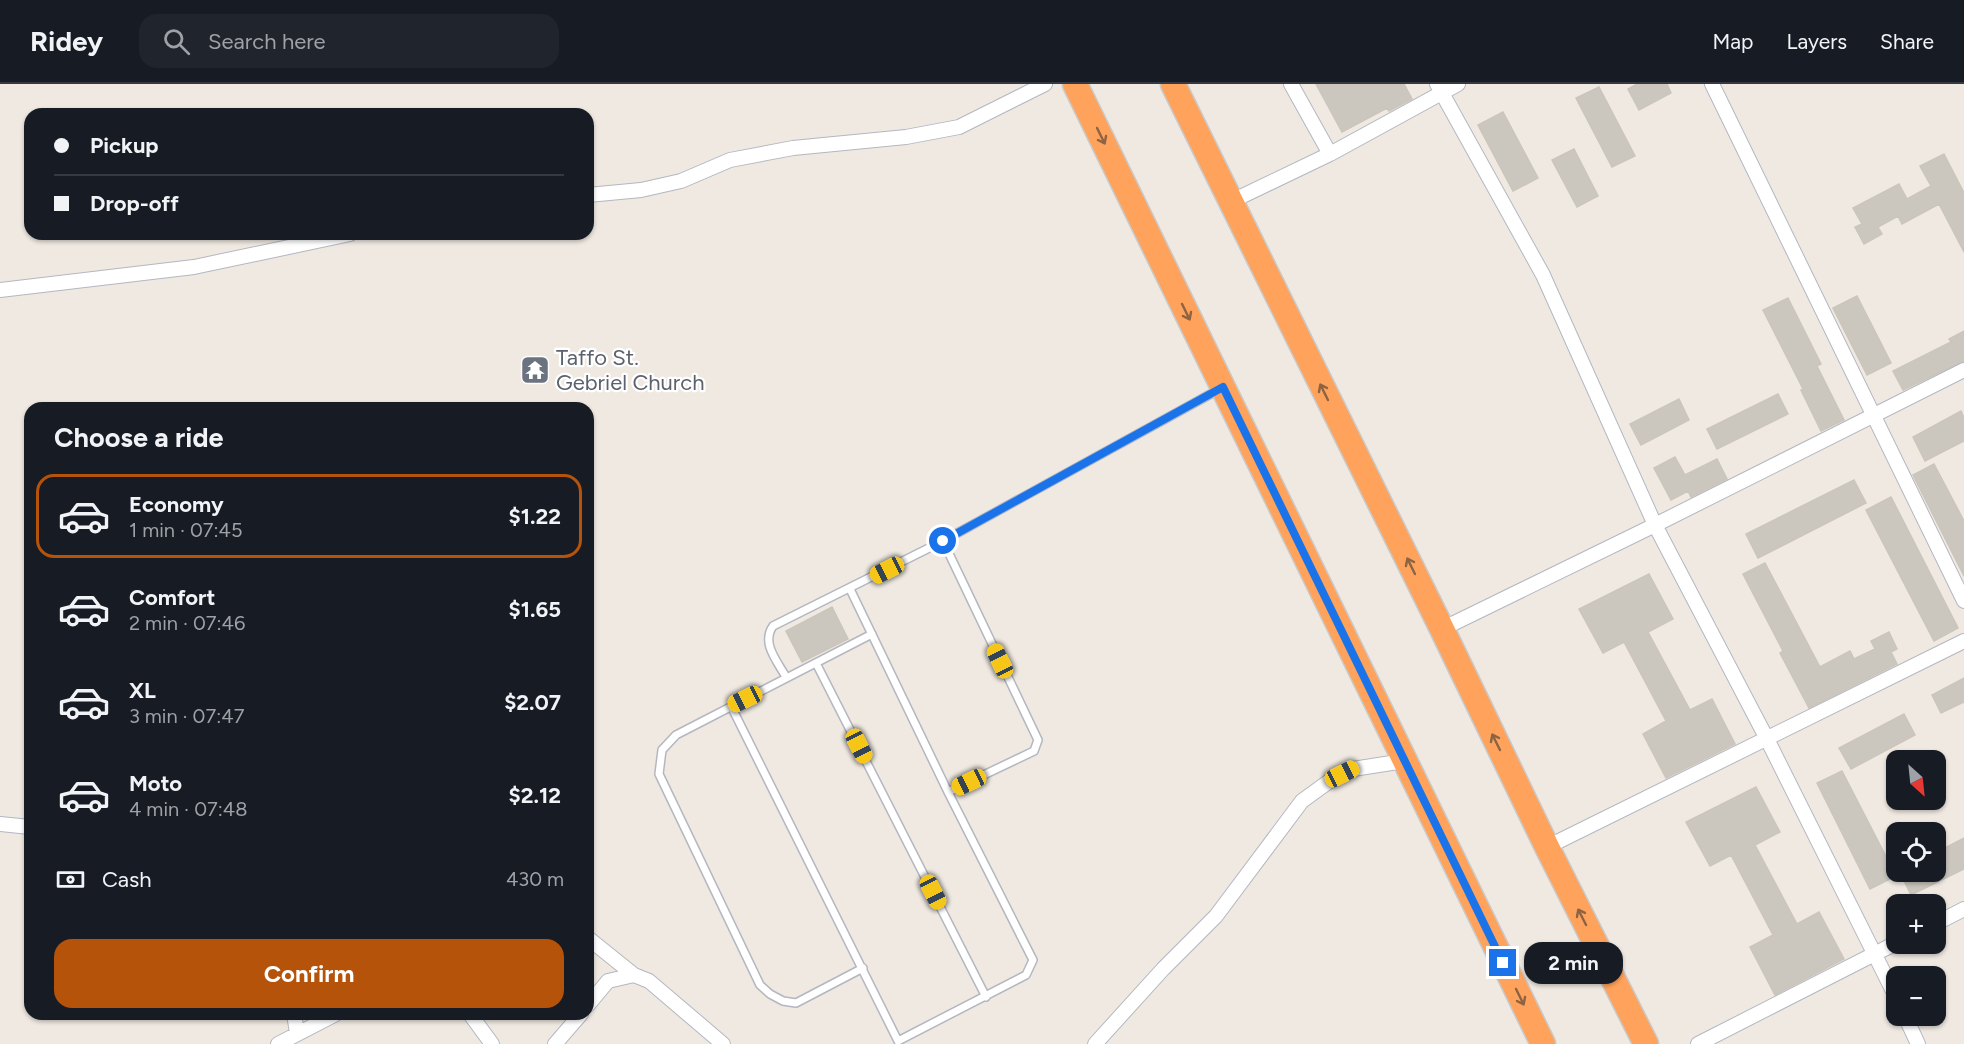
<!DOCTYPE html>
<html lang="en">
<head>
<meta charset="utf-8">
<style>
  :root { --surface:#171b24; --page:#20242c; --text:#f1f3f6; --muted:#9ea1a6; --line:#363941; --accent:#b45309 }
  body { margin:0; font-family:Figtree,sans-serif; background:var(--page); color:var(--text); height:100vh; display:flex; flex-direction:column; font-size:22px; white-space:nowrap }
  * { box-sizing:border-box; margin:0 }
  p { font-size:20px; color:var(--muted) }
  .icon { flex:none; width:33px; height:33px; fill:none; stroke:currentColor; stroke-width:2; stroke-linecap:round; stroke-linejoin:round }
  .map { position:relative; flex:1; overflow:hidden }
  .drawer { position:absolute; left:24px; top:318px; width:570px; height:618px; display:flex; flex-direction:column; background:var(--surface); border-radius:18px; box-shadow:0 2px 4px #0004 }
  .drawer>* { flex:none }
  .banner { position:absolute; left:24px; top:24px; width:570px; height:132px; border-radius:18px; box-shadow:0 2px 4px #0004; display:grid; align-content:center; height:132px; padding:0 30px; background:var(--surface) }
  .needle { width:39px; rotate:153deg }
  .controls { position:absolute; left:1886px; top:666px; display:grid; gap:12px }
  .controls a { display:grid; place-items:center; width:60px; height:60px; border-radius:12px; background:var(--surface); box-shadow:0 2px 4px #0004; font-size:30px }
  .end { position:absolute; width:27px; height:27px; margin:-14px; border:8px solid #1a73e8; background:#fff; box-shadow:0 0 0 3px #fff }
  .from { border-radius:50% }
  .bubble { position:absolute; height:42px; border-radius:18px; background:var(--surface); box-shadow:0 2px 4px #0004; font-size:20px; font-weight:700; line-height:42px; text-align:center }
  .car { position:absolute; width:18px; height:36px; margin:-18px -9px; border-radius:8px; box-shadow:0 0 4px 2px #0007; background:linear-gradient(#f5c518 24%,#345 0 40%,#f5c518 0 76%,#345 0 86%,#f5c518 0) }
  .banner b { display:flex; align-items:center; gap:21px; height:57px; font-size:22px }
  .banner b+b { border-top:2px solid var(--line) }
  .banner i { width:15px; height:15px; background:var(--text) }
  ul { padding:0; list-style:none }
  li { display:flex; align-items:center; gap:18px; height:84px; margin:0 12px 9px; padding:0 18px; border:3px solid transparent; border-radius:18px }
  li div { flex:1 }
  li b { display:block; font-size:22px }
  li em { font-style:normal; font-weight:700 }
  li.active { border-color:var(--accent) }
  li>.icon { width:54px; height:54px; stroke-width:1.5 }
  h2 { padding:0 30px; font-size:27px; line-height:72px }
  .pay { display:flex; align-items:center; gap:15px; height:66px; padding:0 30px; font-size:22px }
  .pay p { margin-inline-start:auto }
  .button { display:flex; gap:12px; margin-top:auto; padding:12px 30px }
  .button a { flex:1; height:69px; border-radius:18px; background:var(--accent); color:#fff; font-size:24px; font-weight:700; line-height:69px; text-align:center }
  header { display:flex; align-items:center; gap:36px; box-sizing:border-box; height:84px; padding:0 30px; background:var(--surface); border-bottom:2px solid var(--line) }
  header strong { font-size:28px }
  nav { display:flex; gap:33px; margin-inline-start:auto; font-size:21px }
  .search { width:420px; height:54px; background:var(--page); display:flex; align-items:center; gap:15px; box-sizing:border-box; padding:0 21px; border-radius:18px; color:var(--muted); font-size:22px }
  .map>svg:first-child { display:block }
</style>
</head>
<body>
<header>
<strong>Ridey</strong>
<div class="search"><svg class="icon" aria-label="search" viewBox="0 0 24 24"><circle cx="10" cy="10" r="6"/><path d="M15 15l6 6"/></svg>Search here</div>
<nav><a>Map</a><a>Layers</a><a>Share</a></nav>
</header>
<div class="map">
<svg width="1964" height="960" viewBox="0 0 1964 960">
  <rect width="100%" height="100%" fill="#efe9e1"/>
  <path fill="#cbc7bf" stroke="#cbc5ba" stroke-width="1.5" d="M1316 0H1404L1412 15 1389 27 1387 24 1342 48Z
    M1637 0H1667L1671 9 1639 26 1628 5Z
    M1599 3 1635 72 1612 83 1576 14Z
    M1503 28 1538 94 1513 107 1478 41Z
    M1574 65 1598 112 1577 123 1552 76Z
    M1944 70 1964 109V168L1939 120 1902 140 1898 132 1878 143 1882 150 1864 160 1855 143 1862 140 1853 124 1899 100 1907 115 1931 102 1920 82Z
    M1857 212 1891 279 1867 291 1833 224Z
    M1788 214 1821 280 1817 282 1844 336 1821 347 1801 306 1803 305 1763 226Z
    M1964 247V277L1903 306 1893 287 1951 258 1949 255Z
    M1778 310 1788 330 1717 365 1707 345Z
    M1679 315 1689 336 1641 361 1630 340Z
    M1961 327 1964 334V357L1925 377 1913 353Z
    M1675 373 1685 391 1717 375 1727 395 1691 413 1688 407 1671 416 1654 384Z
    M1934 380 1964 437V492L1913 391Z
    M1854 396 1866 419 1758 474 1746 450Z
    M1891 413 1958 544 1934 557 1866 426Z
    M1765 479 1820 583 1850 567 1854 575 1875 565 1871 557 1889 548 1897 565 1891 568 1897 580 1809 624 1780 569 1783 567 1743 490Z
    M1649 490 1673 535 1648 548 1690 626 1712 615 1735 660 1666 694 1643 650 1666 637 1624 558 1603 569 1579 525Z
    M832 523 848 555 802 578 786 547Z
    M1964 594V618L1941 629 1932 611Z
    M1904 630 1915 651 1851 685 1839 664Z
    M1842 687 1896 792 1870 805 1817 699Z
    M1756 703 1780 748 1755 761 1797 840 1819 828 1844 875 1775 911 1750 863 1773 851 1731 771 1710 782 1686 738Z
    M1964 754V785L1911 811 1900 788H1935V769Z"/>
  <g fill="none" stroke-linecap="round" stroke-linejoin="round">
    <g stroke="#b4b7c1" stroke-width="10">
      <path id="lane" d="M943 457 1038 656 1034 667 948 708
        M816 579 986 913
        M786 593C777 577 761 559 773 542L943 457 1218 306
        M731 622 898 957 1026 891 1033 876 948 708 850 505
        M863 884 796 919 783 917 770 910 760 901 659 690 662 666 676 651 872 550"/>
    </g>
    <g stroke="#b4b7c1" stroke-width="16">
      <path id="street" d="M1291 0 1330 70
        M1437 0 1543 191 1655 441 1767 655 1896 913
        M1712 0 1964 517
        M588 111 641 106 681 97 730 76 793 64 906 53 959 43 1045 0
        M1230 118 1330 70 1458 0
        M0 206 194 183 350 150
        M1442 545 1655 441 1964 286
        M0 740 30 743
        M1547 763 1964 557
        M1935 840 1964 825
        M588 854 634 891 649 897 723 960
        M588 921 608 897 634 891
        M294 930 297 949
        M470 930 492 960
        M1905 932 1918 960
        M278 960 336 930
        M555 960 581 930
        M1095 960 1163 885 1216 832 1302 717 1331 696 1353 685 1404 677
        M1698 960 1896 859"/>
    </g>
    <g stroke="#c9c9c9" stroke-width="27">
      <path id="highway" d="M1075 0 1543 960
        M1173 0 1442 545 1547 763 1646 960"/>
    </g>
    <use href="#lane" stroke="#fff" stroke-width="7"/>
    <use href="#street" stroke="#fff" stroke-width="14"/>
    <use href="#highway" stroke="#ffa35c" stroke-width="24"/>
  </g>
  <defs><path id="oneway-shaft" d="M-6 0H5M1.5-3L5.5 0L1.5 3" fill="none" stroke-width="1.6" stroke-linecap="round" stroke-linejoin="round" transform="scale(1.5)"/></defs>
  <g stroke="#8c6343">
    <use href="#oneway-shaft" transform="translate(1101 52) rotate(64)"/>
    <use href="#oneway-shaft" transform="translate(1186 228) rotate(64)"/>
    <use href="#oneway-shaft" transform="translate(1324 308) rotate(-116)"/>
    <use href="#oneway-shaft" transform="translate(1411 482) rotate(-116)"/>
    <use href="#oneway-shaft" transform="translate(1496 658) rotate(-116)"/>
    <use href="#oneway-shaft" transform="translate(1582 833) rotate(-117)"/>
    <use href="#oneway-shaft" transform="translate(1520 913) rotate(64)"/>
  </g>
  <g fill="none" stroke-linecap="round" stroke-linejoin="round">
    <path stroke="#1a73e8" stroke-width="8" d="M943 457 1223 303 1503 879"/>
  </g>
  <defs>
    <g id="temple-square" transform="scale(1.5)"><rect x="-9" y="-9" width="18" height="18" rx="4" fill="#6b7280" stroke="#fff"/><path d="M0-6L5-2H3V0L6.5 2.5H4V6H1.5V3h-3V6H-4V2.5H-6.5L-3 0V-2H-5Z" fill="#fff"/></g>
  </defs>
  <g fill-rule="evenodd">
    <use href="#temple-square" x="535" y="286"/>
  </g>
  <g text-anchor="middle" stroke-width="4.5" stroke-linejoin="round" paint-order="stroke">
    <g font-size="22" fill="#5b616d" stroke="#fff" text-anchor="start">
      <text x="556" y="281">Taffo St.<tspan x="556" dy="25">Gebriel Church</tspan></text>
    </g>
  </g>
</svg>
<div class="controls">
<a><svg class="needle" viewBox="-14 -14 28 28"><path d="M0-13l5 13h-10z" fill="#e53935"/><path d="M0 13l5-13h-10z" fill="#9ea1a6"/></svg></a>
<a><svg class="icon" aria-label="locate" viewBox="0 0 24 24"><circle cx="12" cy="12" r="6"/><path d="M12 2v4M12 18v4M2 12h4M18 12h4"/></svg></a>
<a>+</a>
<a>−</a>
</div>
<i class="end from" style="left:943px;top:457px"></i>
<i class="end" style="left:1503px;top:879px"></i>
<div class="bubble" style="left:1524px;top:858px;width:99px">2 min</div>
<i class="car" style="left:887px;top:486px;rotate:243deg"></i>
<i class="car" style="left:1000px;top:577px;rotate:334deg"></i>
<i class="car" style="left:745px;top:615px;rotate:244deg"></i>
<i class="car" style="left:859px;top:662px;rotate:153deg"></i>
<i class="car" style="left:1342px;top:690px;rotate:63deg"></i>
<i class="car" style="left:969px;top:698px;rotate:245deg"></i>
<i class="car" style="left:933px;top:808px;rotate:153deg"></i>
<div class="banner">
<b><i class="from"></i>Pickup</b>
<b><i></i>Drop-off</b>
</div>
<section class="drawer">
<h2>Choose a ride</h2>
<ul>
<li class="active"><svg class="icon" aria-label="car" viewBox="0 0 24 24"><path d="M5 17H2v-5l4-1 3-4h7l3 4 3 1v5h-3M9 17h6M6 11h13"/><circle cx="7" cy="17" r="2"/><circle cx="17" cy="17" r="2"/></svg><div><b>Economy</b><p>1 min · 07:45</p></div><em>$1.22</em></li>
<li><svg class="icon" aria-label="car" viewBox="0 0 24 24"><path d="M5 17H2v-5l4-1 3-4h7l3 4 3 1v5h-3M9 17h6M6 11h13"/><circle cx="7" cy="17" r="2"/><circle cx="17" cy="17" r="2"/></svg><div><b>Comfort</b><p>2 min · 07:46</p></div><em>$1.65</em></li>
<li><svg class="icon" aria-label="car" viewBox="0 0 24 24"><path d="M5 17H2v-5l4-1 3-4h7l3 4 3 1v5h-3M9 17h6M6 11h13"/><circle cx="7" cy="17" r="2"/><circle cx="17" cy="17" r="2"/></svg><div><b>XL</b><p>3 min · 07:47</p></div><em>$2.07</em></li>
<li><svg class="icon" aria-label="car" viewBox="0 0 24 24"><path d="M5 17H2v-5l4-1 3-4h7l3 4 3 1v5h-3M9 17h6M6 11h13"/><circle cx="7" cy="17" r="2"/><circle cx="17" cy="17" r="2"/></svg><div><b>Moto</b><p>4 min · 07:48</p></div><em>$2.12</em></li>
</ul>
<div class="pay"><svg class="icon" aria-label="cash" viewBox="0 0 24 24"><path d="M3 7h18v10H3z"/><circle cx="12" cy="12" r="2"/></svg>Cash<p>430 m</p></div>
<div class="button"><a>Confirm</a></div>
</section>
</div>
</body>
</html>
